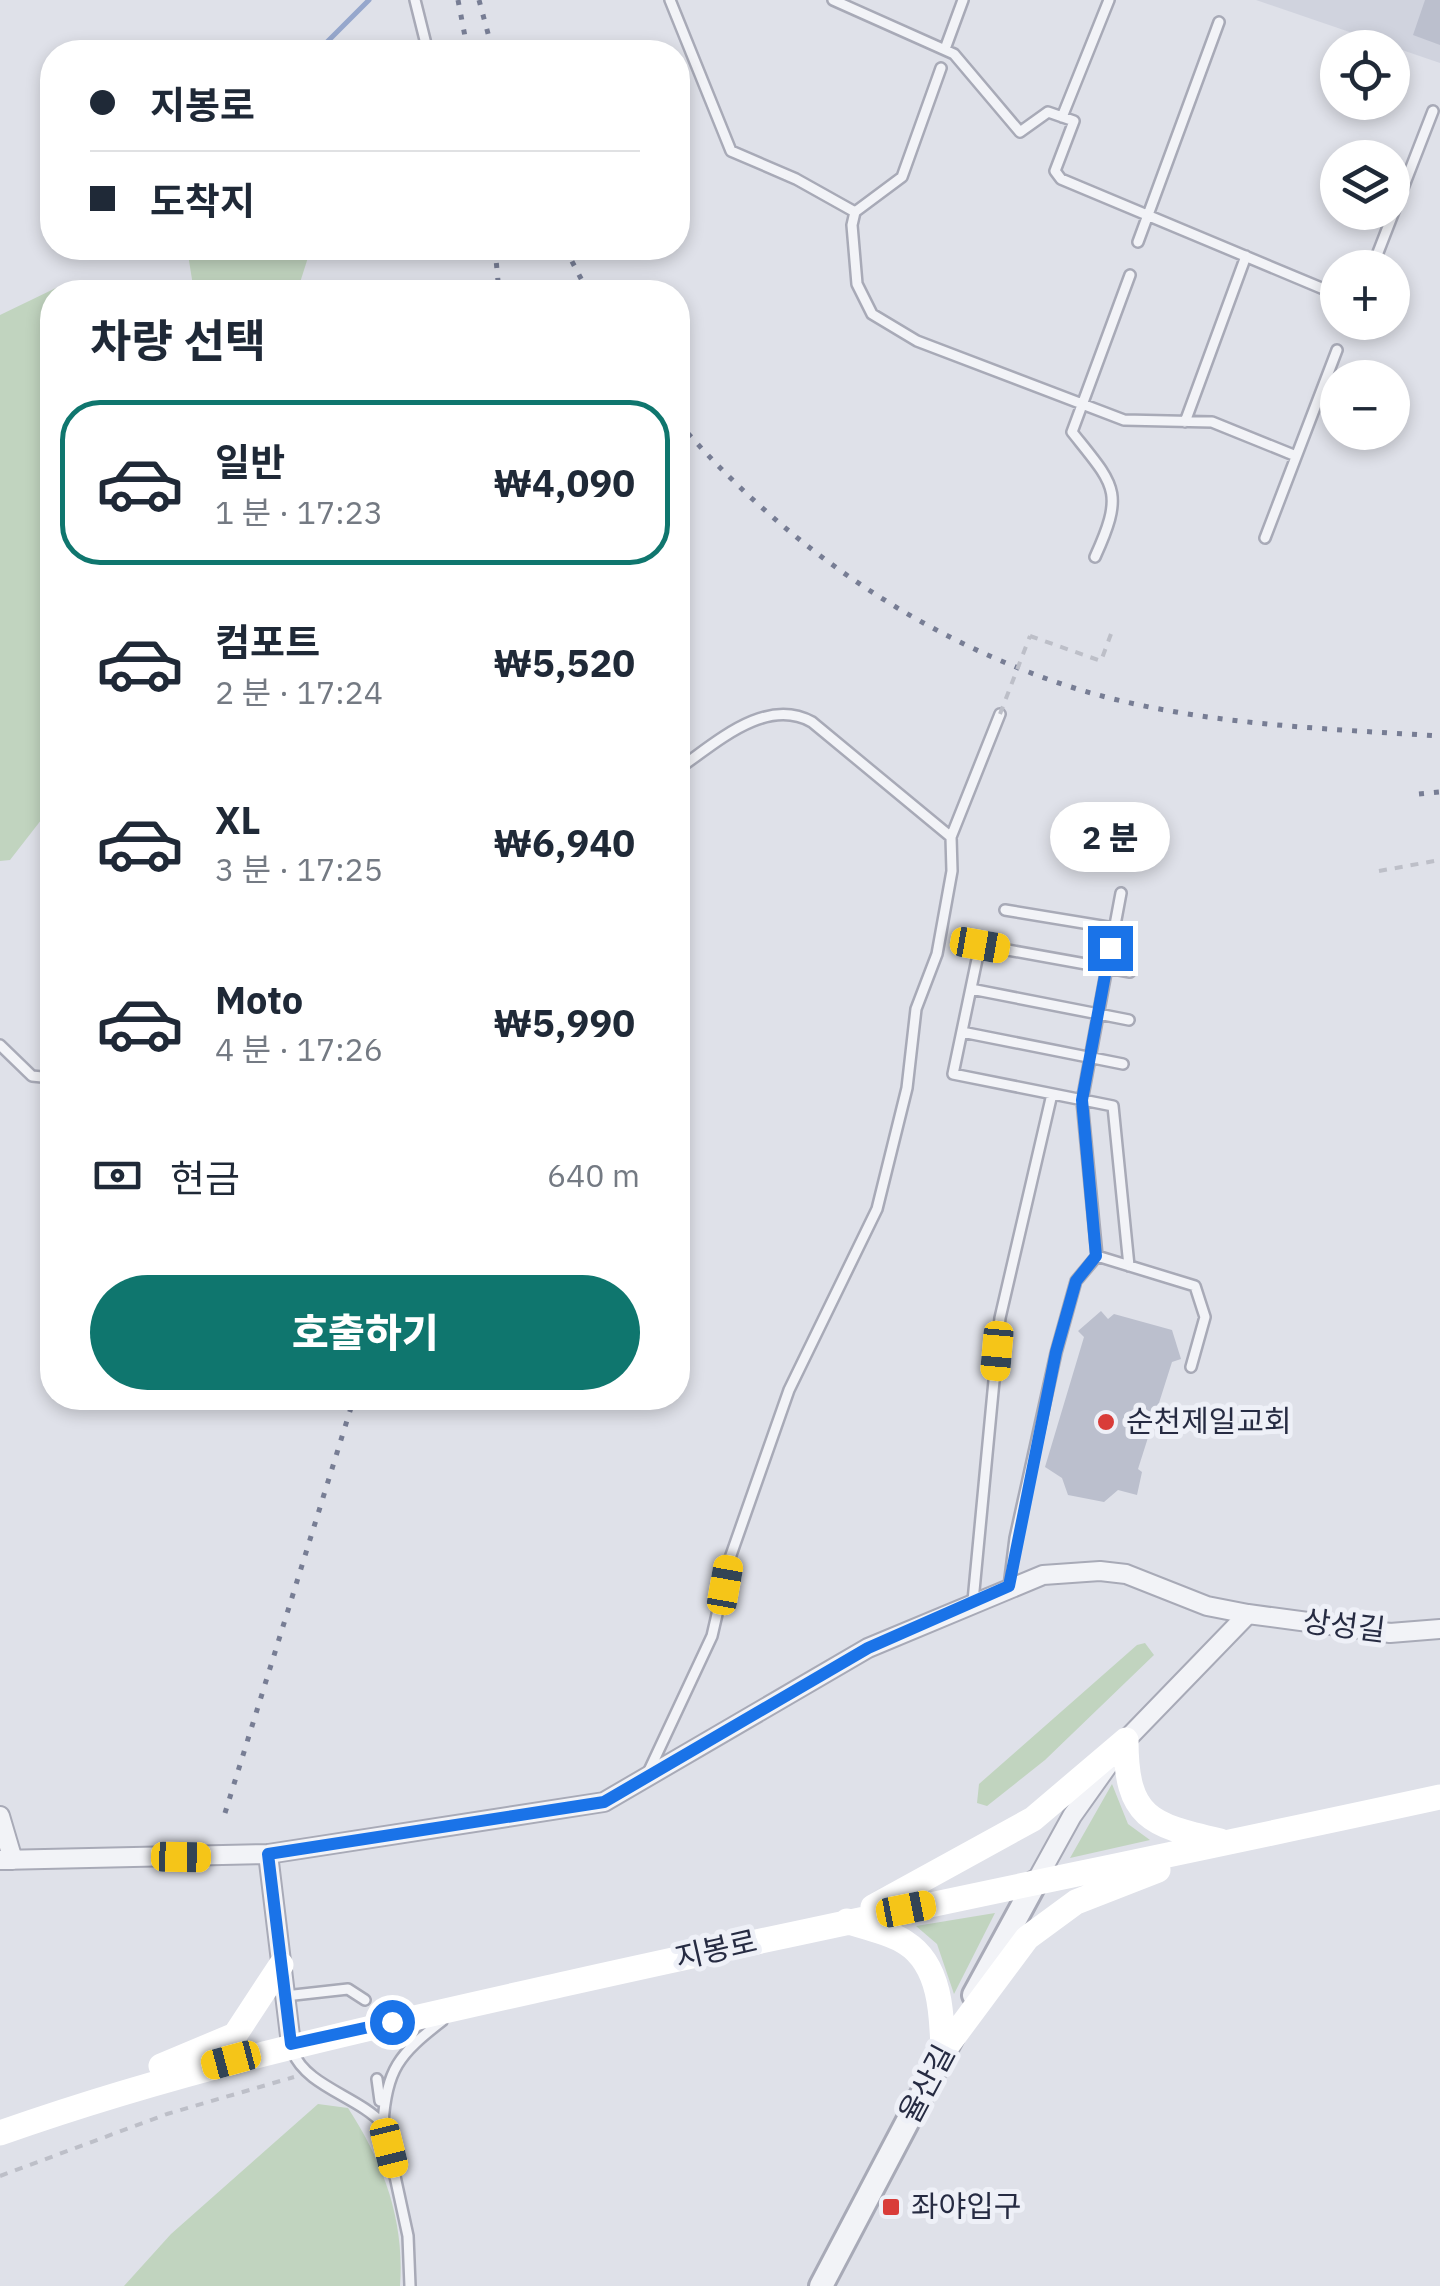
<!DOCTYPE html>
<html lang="ko">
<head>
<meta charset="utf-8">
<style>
  :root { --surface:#fff; --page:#f6f6f7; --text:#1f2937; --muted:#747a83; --line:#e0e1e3; --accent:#0f766e }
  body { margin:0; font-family:"IBM Plex Sans","Noto Sans KR",sans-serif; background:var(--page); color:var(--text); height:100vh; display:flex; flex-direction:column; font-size:38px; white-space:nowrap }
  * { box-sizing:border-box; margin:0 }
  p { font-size:32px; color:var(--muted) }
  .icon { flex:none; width:55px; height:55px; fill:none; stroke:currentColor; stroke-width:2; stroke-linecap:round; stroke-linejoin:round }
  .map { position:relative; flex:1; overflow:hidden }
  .sheet { position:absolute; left:40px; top:280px; width:650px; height:1130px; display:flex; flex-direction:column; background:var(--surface); border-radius:40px; box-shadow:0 5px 15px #0003 }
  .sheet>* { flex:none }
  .top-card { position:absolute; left:40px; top:40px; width:650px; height:220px; border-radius:40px; box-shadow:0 5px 15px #0003; display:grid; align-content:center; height:220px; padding:0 50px; background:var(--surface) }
  .fabs { position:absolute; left:1320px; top:30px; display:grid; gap:20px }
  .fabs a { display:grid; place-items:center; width:90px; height:90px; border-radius:50%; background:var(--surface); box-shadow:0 5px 15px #0003; font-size:50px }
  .end { position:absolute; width:45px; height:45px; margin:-22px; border:12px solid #1a73e8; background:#fff; box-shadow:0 0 0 5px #fff }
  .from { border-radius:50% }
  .bubble { position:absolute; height:70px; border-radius:35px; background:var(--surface); box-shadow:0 5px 15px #0003; font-size:32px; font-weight:800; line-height:70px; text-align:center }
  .car { position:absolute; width:30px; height:60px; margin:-30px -15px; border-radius:12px; box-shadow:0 0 8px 2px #0007; background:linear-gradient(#f5c518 24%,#345 0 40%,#f5c518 0 76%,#345 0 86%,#f5c518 0) }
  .top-card b { display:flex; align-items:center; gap:35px; height:95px; font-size:38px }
  .top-card b+b { border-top:2px solid var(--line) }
  .top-card i { width:25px; height:25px; background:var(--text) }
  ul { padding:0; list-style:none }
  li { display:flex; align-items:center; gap:30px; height:165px; margin:0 20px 15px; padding:0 30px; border:5px solid transparent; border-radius:40px }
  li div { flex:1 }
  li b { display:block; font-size:38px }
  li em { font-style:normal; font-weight:800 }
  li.active { border-color:var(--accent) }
  li>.icon { width:90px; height:90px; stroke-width:1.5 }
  h2 { padding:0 50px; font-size:45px; line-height:120px }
  .pay { display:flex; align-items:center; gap:25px; height:110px; padding:0 50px; font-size:38px }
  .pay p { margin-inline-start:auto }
  .primary-button { display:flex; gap:20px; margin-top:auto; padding:20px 50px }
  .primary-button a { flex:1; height:115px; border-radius:60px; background:var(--accent); color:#fff; font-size:40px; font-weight:800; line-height:115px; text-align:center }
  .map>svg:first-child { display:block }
</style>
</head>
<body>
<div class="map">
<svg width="1440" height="2286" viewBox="0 0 1440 2286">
  <rect width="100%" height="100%" fill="#dfe1e9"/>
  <path fill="#d0d3de" d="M1256 0H1440V63Z"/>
  <path fill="#c1d4bf" d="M187 248H311L297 292H194Z
    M58 287 86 292H52V806L10 860 0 861V315Z
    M1145 1643 1154 1655 1045 1760 987 1806 977 1803 979 1784 1137 1645Z
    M1112 1784 1128 1824 1150 1840 1070 1858Z
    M995 1913 954 1994 937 1944 916 1926Z
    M318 2104 348 2108C383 2162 405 2220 400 2286H124L171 2234Z"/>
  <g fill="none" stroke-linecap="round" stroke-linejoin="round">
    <path stroke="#96a7cc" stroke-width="5" d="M317 52 369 0"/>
  </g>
  <path fill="#bbbfcd" d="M1425 0H1440V45L1413 35Z
    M1101 1311 1108 1319 1114 1314 1172 1330 1181 1359 1172 1362 1138 1469 1142 1472 1137 1495 1118 1490 1104 1502 1068 1495 1062 1478 1045 1467 1084 1337 1078 1331Z"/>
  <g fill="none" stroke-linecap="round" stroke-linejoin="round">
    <g stroke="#a8aab7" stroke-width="14">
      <path id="service" d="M415 0 428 52
        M670 0 731 151 796 179 855 212
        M833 0 954 54 1020 132 1048 112 1074 121 1055 171 1061 179 1338 295
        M945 49 963 0
        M941 68 902 177 855 212 852 225 857 284 872 314 917 341 1124 420 1212 422 1296 456
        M1062 117 1109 0
        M1138 242 1219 22
        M1372 268 1433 111
        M1185 422 1246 256
        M1265 538 1337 350
        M1095 557C1125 491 1115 486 1072 432L1130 275
        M678 769C715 744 765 696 812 722L951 837
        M1005 910 1114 928
        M971 989 1129 1020
        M962 1032 1123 1064
        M0 1045 32 1076 52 1078
        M1097 1256 1082 1101 1121 893
        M1129 1266 1113 1106 953 1074 980 945 1130 972
        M1009 1586 1015 1538 1056 1353 1076 1281 1097 1256 1195 1286 1205 1317 1191 1367
        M973 1601 1000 1318 1052 1094
        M647 1775 712 1636 730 1558 789 1390 877 1209 907 1088 916 1009 937 954 952 871 951 837 1000 714
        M285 1996 348 1989 365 2000
        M293 2052C306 2086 359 2097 383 2124 386 2070 399 2054 442 2021
        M377 2079 380 2101
        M383 2121 408 2236 410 2286"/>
    </g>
    <g stroke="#a8aab7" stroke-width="22">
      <path id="minor" d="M0 1816 13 1860
        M268 1854 291 2044
        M0 1860 268 1854 604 1802 868 1648 1043 1575 1100 1571 1126 1574 1207 1606 1248 1614 1390 1633 1440 1629
        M1035 1883 1072 1816 1126 1740 1248 1614"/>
    </g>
    <g stroke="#a8aab7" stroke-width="28">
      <path id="tertiary" d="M974 1995 1035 1883
        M821 2286 952 2037"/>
    </g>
    <path stroke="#bdbfc8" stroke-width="4" stroke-dasharray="8 8" stroke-linecap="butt" d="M1030 636 1101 661 1111 634
      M1379 871 1440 860
      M0 2176 167 2114 294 2077"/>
    <use href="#service" stroke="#f2f3f7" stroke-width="9"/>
    <use href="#minor" stroke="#f2f3f7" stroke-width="18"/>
    <use href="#tertiary" stroke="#f2f3f7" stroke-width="22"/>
    <path stroke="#fff" stroke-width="25" d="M1126 1740C1126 1818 1150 1825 1220 1841
      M873 1907 1033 1819 1126 1740
      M847 1921C865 1928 890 1932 906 1943 941 1965 942 2016 943 2051
      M943 2051 1027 1938 1076 1902 1158 1870
      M161 2066 235 2035 281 1965
      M0 2133C186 2067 377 2026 569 1983 859 1918 1150 1860 1440 1797"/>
    <path stroke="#777d94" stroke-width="5" stroke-dasharray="5 10" stroke-linecap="butt" d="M458 0 468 52
      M479 0 493 52
      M495 248 499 292
      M565 248 588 292
      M678 422C780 540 908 631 1056 682 1177 724 1314 728 1440 736
      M1419 794 1440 792
      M225 1813 354 1398"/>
    <path stroke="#bdbfc8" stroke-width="4" stroke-dasharray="8 8" stroke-linecap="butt" d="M1000 714 1030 636"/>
  </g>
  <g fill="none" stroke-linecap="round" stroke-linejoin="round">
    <path stroke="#1a73e8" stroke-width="12" d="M392 2022 291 2044 268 1854 604 1802 868 1648 1009 1586 1056 1352 1076 1281 1096 1256 1082 1100 1110 948"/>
  </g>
  <g fill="#d93c39" stroke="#eef0f7" stroke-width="4">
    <circle cx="1106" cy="1422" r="10"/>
    <rect x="881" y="2197" width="20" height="20" rx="5"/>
  </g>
  <g text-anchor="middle" stroke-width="10" stroke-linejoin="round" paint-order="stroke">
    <g font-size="30" fill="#262b42" stroke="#eef0f7" text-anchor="start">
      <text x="1126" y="1432">순천제일교회</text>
      <text x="911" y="2217">좌야입구</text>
    </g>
    <g font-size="30" fill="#262b42" stroke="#eef0f7">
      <text transform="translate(1344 1626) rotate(7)" y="10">상성길</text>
      <text transform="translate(716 1950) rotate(-13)" y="10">지봉로</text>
      <text transform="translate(927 2084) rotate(-62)" y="10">율산길</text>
    </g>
  </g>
</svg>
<div class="fabs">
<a><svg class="icon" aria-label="locate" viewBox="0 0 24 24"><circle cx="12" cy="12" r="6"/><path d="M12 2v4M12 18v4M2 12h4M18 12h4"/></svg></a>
<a><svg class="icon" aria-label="layers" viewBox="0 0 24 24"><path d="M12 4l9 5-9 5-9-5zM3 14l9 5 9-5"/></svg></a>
<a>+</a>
<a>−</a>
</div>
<i class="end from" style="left:392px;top:2022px"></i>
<i class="end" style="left:1110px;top:948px"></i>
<div class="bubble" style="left:1050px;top:802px;width:120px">2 분</div>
<i class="car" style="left:980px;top:945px;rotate:100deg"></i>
<i class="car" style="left:997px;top:1351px;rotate:185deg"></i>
<i class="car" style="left:725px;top:1585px;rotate:10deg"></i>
<i class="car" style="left:181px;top:1857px;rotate:91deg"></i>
<i class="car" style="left:906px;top:1909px;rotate:79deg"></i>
<i class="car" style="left:231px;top:2060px;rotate:255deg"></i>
<i class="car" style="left:389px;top:2148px;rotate:166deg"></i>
<div class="top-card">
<b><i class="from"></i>지봉로</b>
<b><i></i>도착지</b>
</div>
<section class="sheet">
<h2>차량 선택</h2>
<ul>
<li class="active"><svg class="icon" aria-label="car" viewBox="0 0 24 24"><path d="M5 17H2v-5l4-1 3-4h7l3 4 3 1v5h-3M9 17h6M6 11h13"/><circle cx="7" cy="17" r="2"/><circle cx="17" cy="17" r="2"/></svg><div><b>일반</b><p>1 분 · 17:23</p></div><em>₩4,090</em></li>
<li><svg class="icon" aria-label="car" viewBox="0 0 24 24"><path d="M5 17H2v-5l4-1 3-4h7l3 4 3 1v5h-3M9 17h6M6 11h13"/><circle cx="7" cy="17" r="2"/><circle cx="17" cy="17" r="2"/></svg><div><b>컴포트</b><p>2 분 · 17:24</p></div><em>₩5,520</em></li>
<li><svg class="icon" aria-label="car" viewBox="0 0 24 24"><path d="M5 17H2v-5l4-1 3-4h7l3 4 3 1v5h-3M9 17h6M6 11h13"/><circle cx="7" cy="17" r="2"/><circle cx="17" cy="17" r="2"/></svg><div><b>XL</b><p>3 분 · 17:25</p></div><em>₩6,940</em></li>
<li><svg class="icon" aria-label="car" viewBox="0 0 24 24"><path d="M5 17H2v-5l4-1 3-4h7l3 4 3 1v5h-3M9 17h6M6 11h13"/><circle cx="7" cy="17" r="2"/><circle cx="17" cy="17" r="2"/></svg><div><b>Moto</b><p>4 분 · 17:26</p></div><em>₩5,990</em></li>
</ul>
<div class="pay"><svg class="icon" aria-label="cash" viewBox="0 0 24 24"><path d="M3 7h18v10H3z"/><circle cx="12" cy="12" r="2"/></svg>현금<p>640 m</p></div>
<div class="primary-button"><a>호출하기</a></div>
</section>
</div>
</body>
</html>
